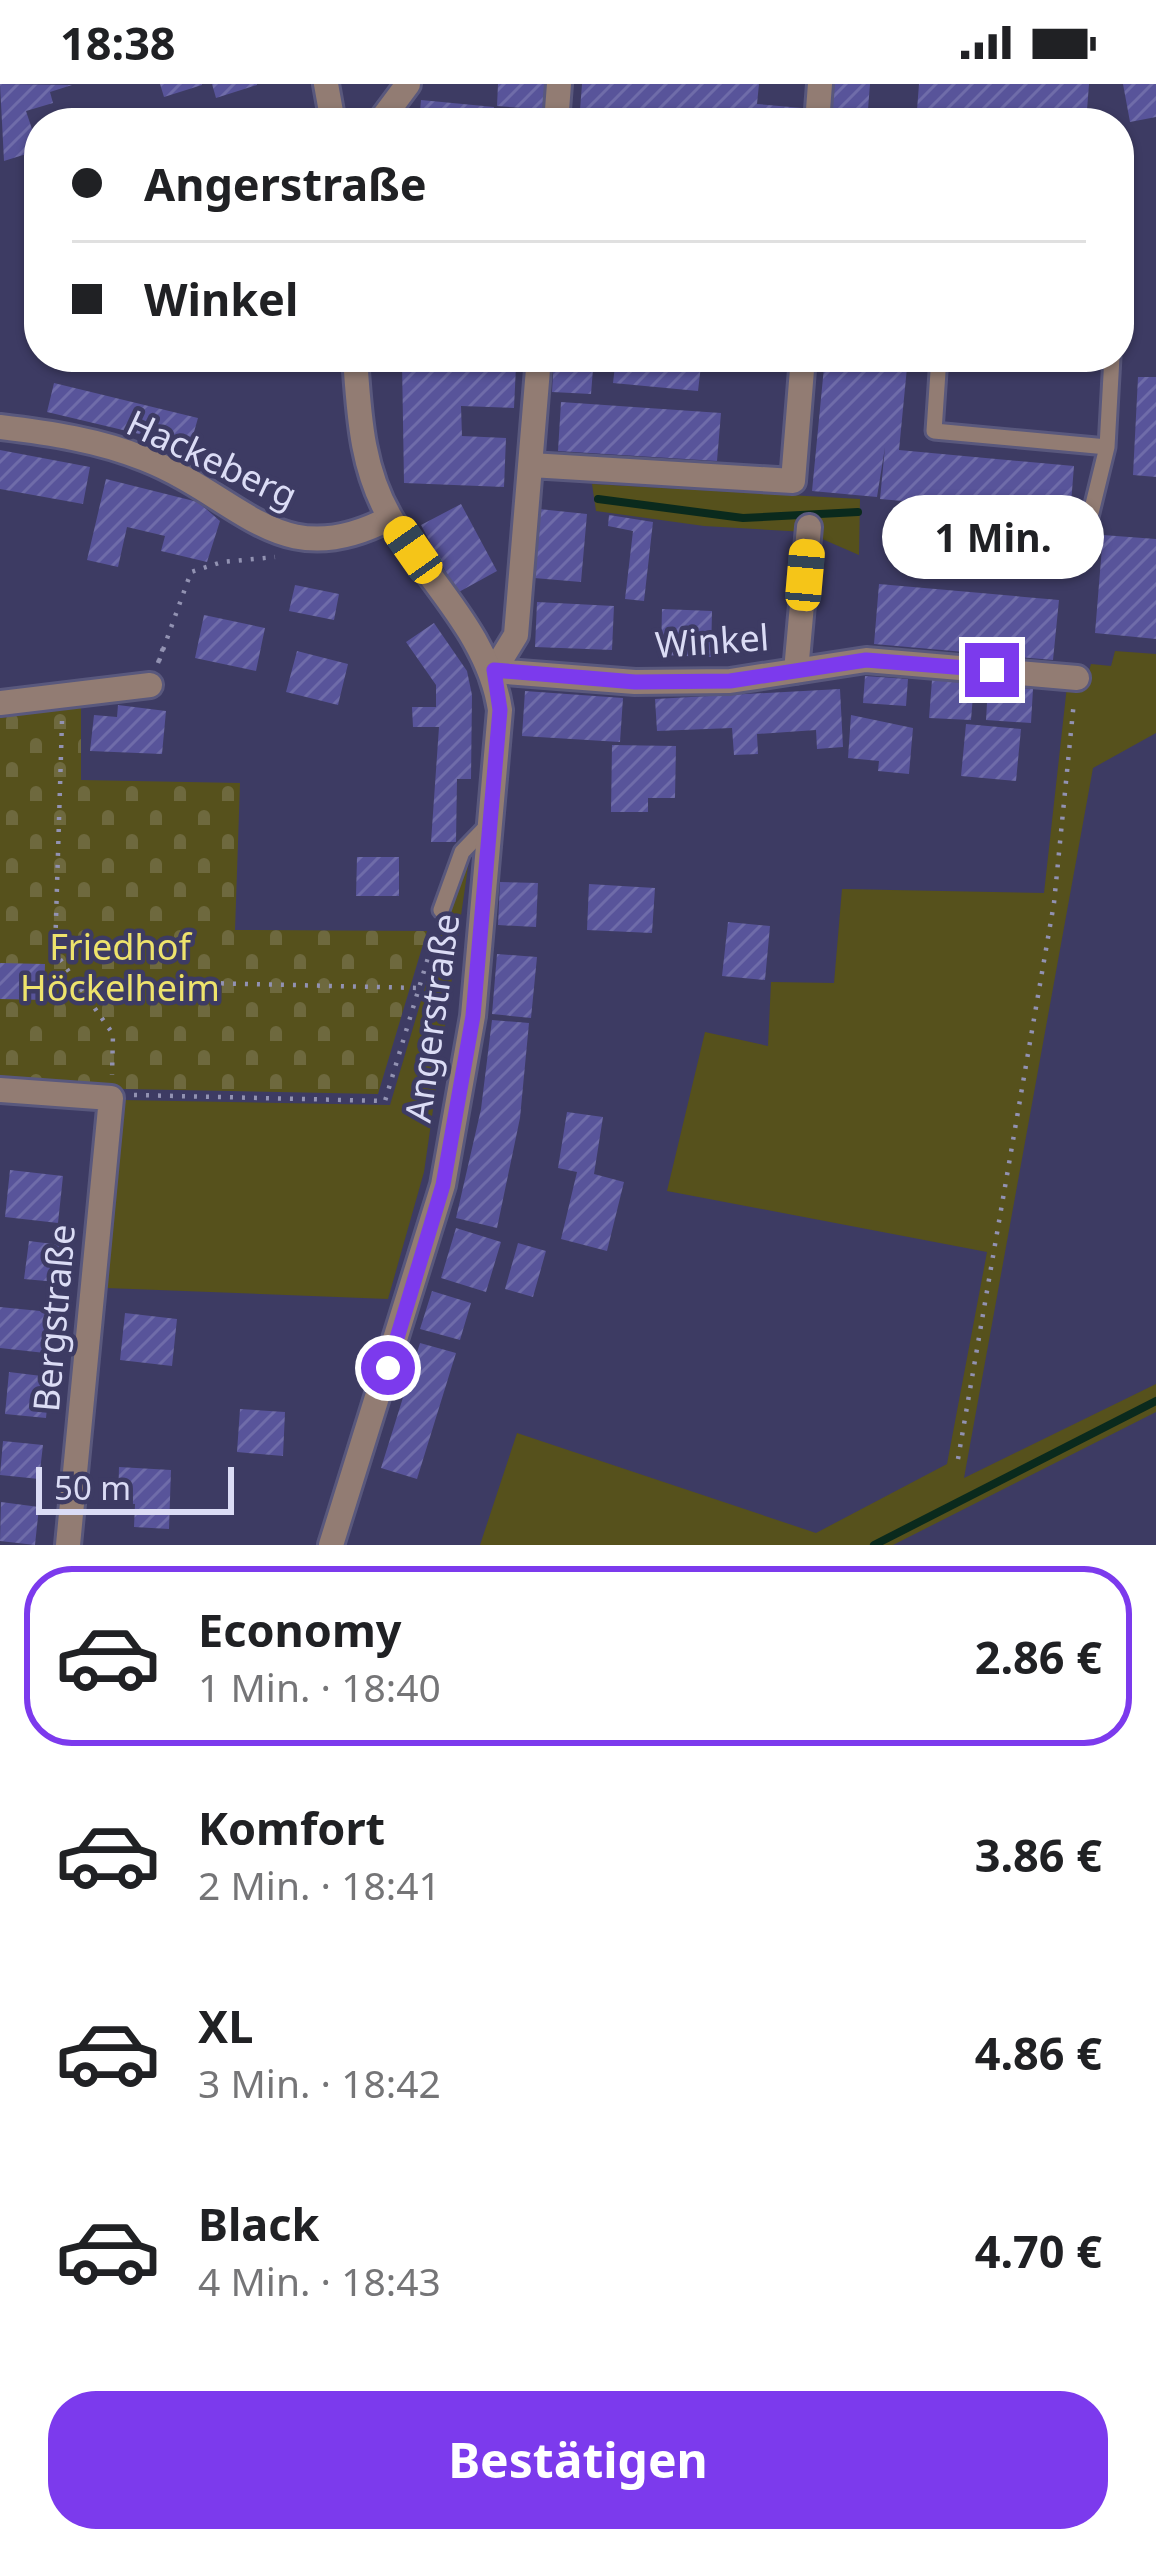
<!DOCTYPE html>
<html lang="de">
<head>
<meta charset="utf-8">
<style>
  :root { --surface:#fff; --page:#f2f2f2; --text:#202124; --muted:#757577; --line:#e0e0e0; --accent:#7c3aed }
  body { margin:0; font-family:"Noto Sans",sans-serif; background:var(--page); color:var(--text); height:100vh; display:flex; flex-direction:column; font-size:45px; white-space:nowrap }
  * { box-sizing:border-box; margin:0 }
  p { font-size:39px; color:var(--muted) }
  .icon { flex:none; width:66px; height:66px; fill:none; stroke:currentColor; stroke-width:2; stroke-linecap:round; stroke-linejoin:round }
  .map { position:relative; height:1461px; overflow:hidden }
  .panel { display:flex; flex-direction:column; background:var(--surface); flex:1 }
  .panel>* { flex:none }
  .top-card { position:absolute; left:24px; top:24px; width:1110px; height:264px; border-radius:48px; box-shadow:0 3px 9px #0004; display:grid; align-content:center; height:264px; padding:0 48px; background:var(--surface) }
  .scale { position:absolute; left:36px; bottom:30px; width:198px; box-sizing:border-box; padding-left:12px; border:6px solid #dbdcf5; border-top:0; font-size:33px; line-height:42px; white-space:nowrap; color:#dbdcf5; -webkit-text-stroke:9px #3d3b63; paint-order:stroke }
  .end { position:absolute; width:54px; height:54px; margin:-27px; border:15px solid #7c3aed; background:#fff; box-shadow:0 0 0 6px #fff }
  .from { border-radius:50% }
  .bubble { position:absolute; height:84px; border-radius:42px; background:var(--surface); box-shadow:0 3px 9px #0004; font-size:39px; font-weight:700; line-height:84px; text-align:center }
  .car { position:absolute; width:36px; height:72px; margin:-36px -18px; border-radius:15px; box-shadow:0 0 9px 3px #0007; background:linear-gradient(#f5c518 24%,#345 0 40%,#f5c518 0 76%,#345 0 86%,#f5c518 0) }
  .top-card b { display:flex; align-items:center; gap:42px; height:114px; font-size:45px }
  .top-card b+b { border-top:3px solid var(--line) }
  .top-card i { width:30px; height:30px; background:var(--text) }
  ul { padding:21px 0 0; list-style:none }
  li { display:flex; align-items:center; gap:36px; height:180px; margin:0 24px 18px; padding:0 24px; border:6px solid transparent; border-radius:48px }
  li div { flex:1 }
  li b { display:block; font-size:45px }
  li em { font-style:normal; font-weight:700 }
  li.current { border-color:var(--accent) }
  li>.icon { width:108px; height:108px; stroke-width:1.5 }
  .primary-button { display:flex; gap:24px; margin-top:auto; padding:24px 48px }
  .primary-button a { flex:1; height:138px; border-radius:48px; background:var(--accent); color:#fff; font-size:48px; font-weight:700; line-height:138px; text-align:center }
  .status { display:flex; justify-content:space-between; align-items:center; height:84px; padding:0 60px; background:var(--surface); direction:ltr }
  .status svg { height:33px; fill:currentColor }
  .map>svg:first-child { display:block }
</style>
</head>
<body>
<div class="status"><b>18:38</b><svg viewBox="0 0 49 12"><path d="M0 12V9h3v3zM5 12V6h3v6zM10 12V3h3v9zM15 12V0h3v12zM26 1h20v11H26zM47 4h2v5h-2z"/></svg></div>
<div class="map">
<svg width="1156" height="1461" viewBox="0 0 1156 1461">
  <defs>
    <pattern id="cemetery-stones" width="16" height="16" patternUnits="userSpaceOnUse" patternTransform="scale(3)"><rect width="16" height="16" fill="#56511c"/><path d="M2 7V4a2 2 0 0 1 4 0v3zM10 15v-3a2 2 0 0 1 4 0v3z" fill="#6e693e"/></pattern>
    <pattern id="building-hatch" width="6" height="6" patternUnits="userSpaceOnUse" patternTransform="scale(3)"><rect width="6" height="6" fill="#58549a"/><path d="M-1 1l2-2M0 6l6-6M5 7l2-2" fill="none" stroke="#6f6ca9"/></pattern>
  </defs>
  <rect width="100%" height="100%" fill="#3d3b63"/>
  <path fill="#56511c" d="M592 400 860 415 859 471 806 448 704 442 596 427Z
    M1115 567 1156 570V649L1093 684 964 1394 1156 1300V1328L893 1461H480L517 1349 816 1449 947 1380 987 1168 667 1107 705 948 768 962 771 898 834 899 842 805 1044 809 1067 602 1084 604 1091 580 1111 582Z
    M469 776 424 1088 388 1215 106 1204 123 1016 390 1021 460 786Z"/>
  <path fill="url(#cemetery-stones)" d="M81 623V696L240 699 235 846 427 847 378 1010 124 1005 0 996V633Z"/>
  <g fill="none" stroke-linecap="round" stroke-linejoin="round">
    <path stroke="#0a2a1d" stroke-width="8" d="M598 415 743 434 858 428
      M874 1461 1156 1317"/>
  </g>
  <path fill="url(#building-hatch)" d="M0 0 72 1 50 8 53 19 26 27 39 66 4 77Z
    M160 0H202V1L164 13Z
    M212 0H257V1L216 14Z
    M498 0H549L547 26 497 22Z
    M582 0H759L757 20 802 24 801 39H579Z
    M830 0H870L867 38 828 35Z
    M919 0H1089L1086 39H916Z
    M1123 0H1156V33L1130 38Z
    M421 16 494 23 492 39H419Z
    M506 31 544 34V39H505Z
    M105 273H167V279L106 281Z
    M217 273H266V284L217 285Z
    M554 273H594L591 310 552 308Z
    M616 273H702L698 307 613 299Z
    M825 273H908L899 366 1074 382 1070 432 880 415 885 363 877 413 812 407Z
    M402 278 516 282 514 324 461 322 462 352 506 354 504 403 404 399Z
    M1138 293H1156V393L1133 391Z
    M54 299 198 334 190 362 47 328Z
    M561 318 721 329 717 377 558 367Z
    M0 366 90 383 83 420 0 405Z
    M106 395 198 418 220 437 207 478 161 467 165 452 127 443 118 483 87 476Z
    M461 420 497 487 457 509 421 441Z
    M539 425 587 430 581 498 534 494Z
    M609 431 653 438 644 517 625 515 633 447 608 442Z
    M1103 451 1156 455V555L1095 549Z
    M879 500 1059 516 1053 576 874 560Z
    M295 501 339 510 334 536 289 527Z
    M537 518 614 522 612 566 535 563Z
    M662 525 712 527 711 573 661 571Z
    M204 531 265 544 256 587 195 574Z
    M434 539 467 587 472 611 471 695H457L456 758H431L439 643H413L412 623H436V601L406 558Z
    M297 567 348 580 338 621 286 608Z
    M865 592 908 595 906 622 863 619Z
    M932 596 974 599 971 636 929 634Z
    M988 602 1033 605 1031 639 986 636Z
    M840 605 843 663 817 665 816 646 757 650 758 670 734 671 732 644 657 647 655 615Z
    M525 607 623 614 620 658 522 652Z
    M118 621 166 627 162 670 90 667 94 631 117 633Z
    M851 631 913 644 909 690 878 687 879 677 848 674Z
    M966 640 1021 645 1016 697 961 692Z
    M612 661 676 662 675 714H648V728H611Z
    M357 773H399V812H356Z
    M500 798 538 799 536 843 498 841Z
    M589 800 655 804 652 849 587 846Z
    M728 838 770 842 765 896 722 892Z
    M497 870 537 873 531 934 492 930Z
    M0 879 45 880 44 916 0 915Z
    M492 936 529 939 520 1034 497 1144 456 1134 481 1025Z
    M567 1028 603 1033 594 1090 624 1098 607 1167 561 1155 577 1088 558 1084Z
    M10 1086 63 1092 58 1139 5 1133Z
    M456 1144 501 1158 486 1208 441 1194Z
    M29 1157 61 1161 57 1198 24 1195Z
    M518 1159 546 1167 533 1213 505 1205Z
    M432 1207 471 1219 460 1256 420 1245Z
    M0 1223 50 1228 45 1269 0 1264Z
    M125 1229 177 1235 172 1282 120 1276Z
    M420 1259 456 1269 417 1395 381 1384Z
    M9 1288 50 1293 46 1334 5 1330Z
    M240 1325 285 1328 283 1372 237 1368Z
    M3 1357 43 1361 39 1395 0 1391Z
    M119 1383 171 1386 169 1445 134 1443 135 1420 118 1419Z
    M1 1418 39 1423 35 1461 0 1457Z"/>
  <g fill="none" stroke-linecap="round" stroke-linejoin="round">
    <g stroke="#59587d" stroke-width="21">
      <path id="service" d="M939 273 934 347 1107 363
        M1080 474 1107 363 1112 273
        M441 826 462 768 491 738"/>
    </g>
    <g stroke="#59587d" stroke-width="30">
      <path id="minor" d="M379 39 408 0
        M556 39 559 0
        M817 39 820 0
        M539 273 516 551 494 587 635 598 730 597 866 576 1077 594
        M0 343C49 349 99 356 145 375 243 414 280 492 390 434
        M531 381 793 397 803 273
        M796 587 809 443
        M0 619 150 601
        M0 1006 111 1014 68 1461"/>
    </g>
    <g stroke="#59587d" stroke-width="30">
      <path id="tertiary" d="M326 0 333 39
        M331 1461 443 1101 473 932 500 626C489 551 429 499 391 435 361 385 359 329 355 273"/>
    </g>
    <path stroke="#9292b2" stroke-width="4.5" stroke-dasharray="3 9" stroke-linecap="butt" d="M159 577 191 488 222 478 275 473
      M158 579 164 561
      M62 637 55 868 113 950 112 991
      M77 896 419 904
      M134 1011 385 1017 437 844
      M958 1375 1054 819 1074 617"/>
    <use href="#service" stroke="#927c73" stroke-width="15"/>
    <use href="#minor" stroke="#927c73" stroke-width="24"/>
    <use href="#tertiary" stroke="#927c73" stroke-width="24"/>
  </g>
  <g fill="none" stroke-linecap="round" stroke-linejoin="round">
    <path stroke="#7c3aed" stroke-width="15" d="M388 1284 443 1101 473 932 500 626 494 586 635 598 730 597 866 576 992 586"/>
  </g>
  <g text-anchor="middle" stroke-width="9" stroke-linejoin="round" paint-order="stroke">
    <g font-size="36" fill="#dbdcf5" stroke="#3d3b63">
      <text transform="translate(212 375) rotate(25)" y="13">Hackeberg</text>
      <text transform="translate(712 557) rotate(-4)" y="13">Winkel</text>
      <text transform="translate(432 934) rotate(-82)" y="13">Angerstraße</text>
      <text transform="translate(54 1234) rotate(-85)" y="13">Bergstraße</text>
    </g>
    <g font-size="36" fill="#eee36c" stroke="#3d3b63">
      <text x="120" y="876">Friedhof<tspan x="120" dy="41">Höckelheim</tspan></text>
    </g>
  </g>
</svg>
<div class="scale">50 m</div>
<i class="end from" style="left:388px;top:1284px"></i>
<i class="end" style="left:992px;top:586px"></i>
<div class="bubble" style="left:882px;top:411px;width:222px">1 Min.</div>
<i class="car" style="left:413px;top:466px;rotate:325deg"></i>
<i class="car" style="left:805px;top:491px;rotate:5deg"></i>
<div class="top-card">
<b><i class="from"></i>Angerstraße</b>
<b><i></i>Winkel</b>
</div>
</div>
<section class="panel">
<ul>
<li class="current"><svg class="icon" aria-label="car" viewBox="0 0 24 24"><path d="M5 17H2v-5l4-1 3-4h7l3 4 3 1v5h-3M9 17h6M6 11h13"/><circle cx="7" cy="17" r="2"/><circle cx="17" cy="17" r="2"/></svg><div><b>Economy</b><p>1 Min. · 18:40</p></div><em>2.86 €</em></li>
<li><svg class="icon" aria-label="car" viewBox="0 0 24 24"><path d="M5 17H2v-5l4-1 3-4h7l3 4 3 1v5h-3M9 17h6M6 11h13"/><circle cx="7" cy="17" r="2"/><circle cx="17" cy="17" r="2"/></svg><div><b>Komfort</b><p>2 Min. · 18:41</p></div><em>3.86 €</em></li>
<li><svg class="icon" aria-label="car" viewBox="0 0 24 24"><path d="M5 17H2v-5l4-1 3-4h7l3 4 3 1v5h-3M9 17h6M6 11h13"/><circle cx="7" cy="17" r="2"/><circle cx="17" cy="17" r="2"/></svg><div><b>XL</b><p>3 Min. · 18:42</p></div><em>4.86 €</em></li>
<li><svg class="icon" aria-label="car" viewBox="0 0 24 24"><path d="M5 17H2v-5l4-1 3-4h7l3 4 3 1v5h-3M9 17h6M6 11h13"/><circle cx="7" cy="17" r="2"/><circle cx="17" cy="17" r="2"/></svg><div><b>Black</b><p>4 Min. · 18:43</p></div><em>4.70 €</em></li>
</ul>
<div class="primary-button"><a>Bestätigen</a></div>
</section>
</body>
</html>
